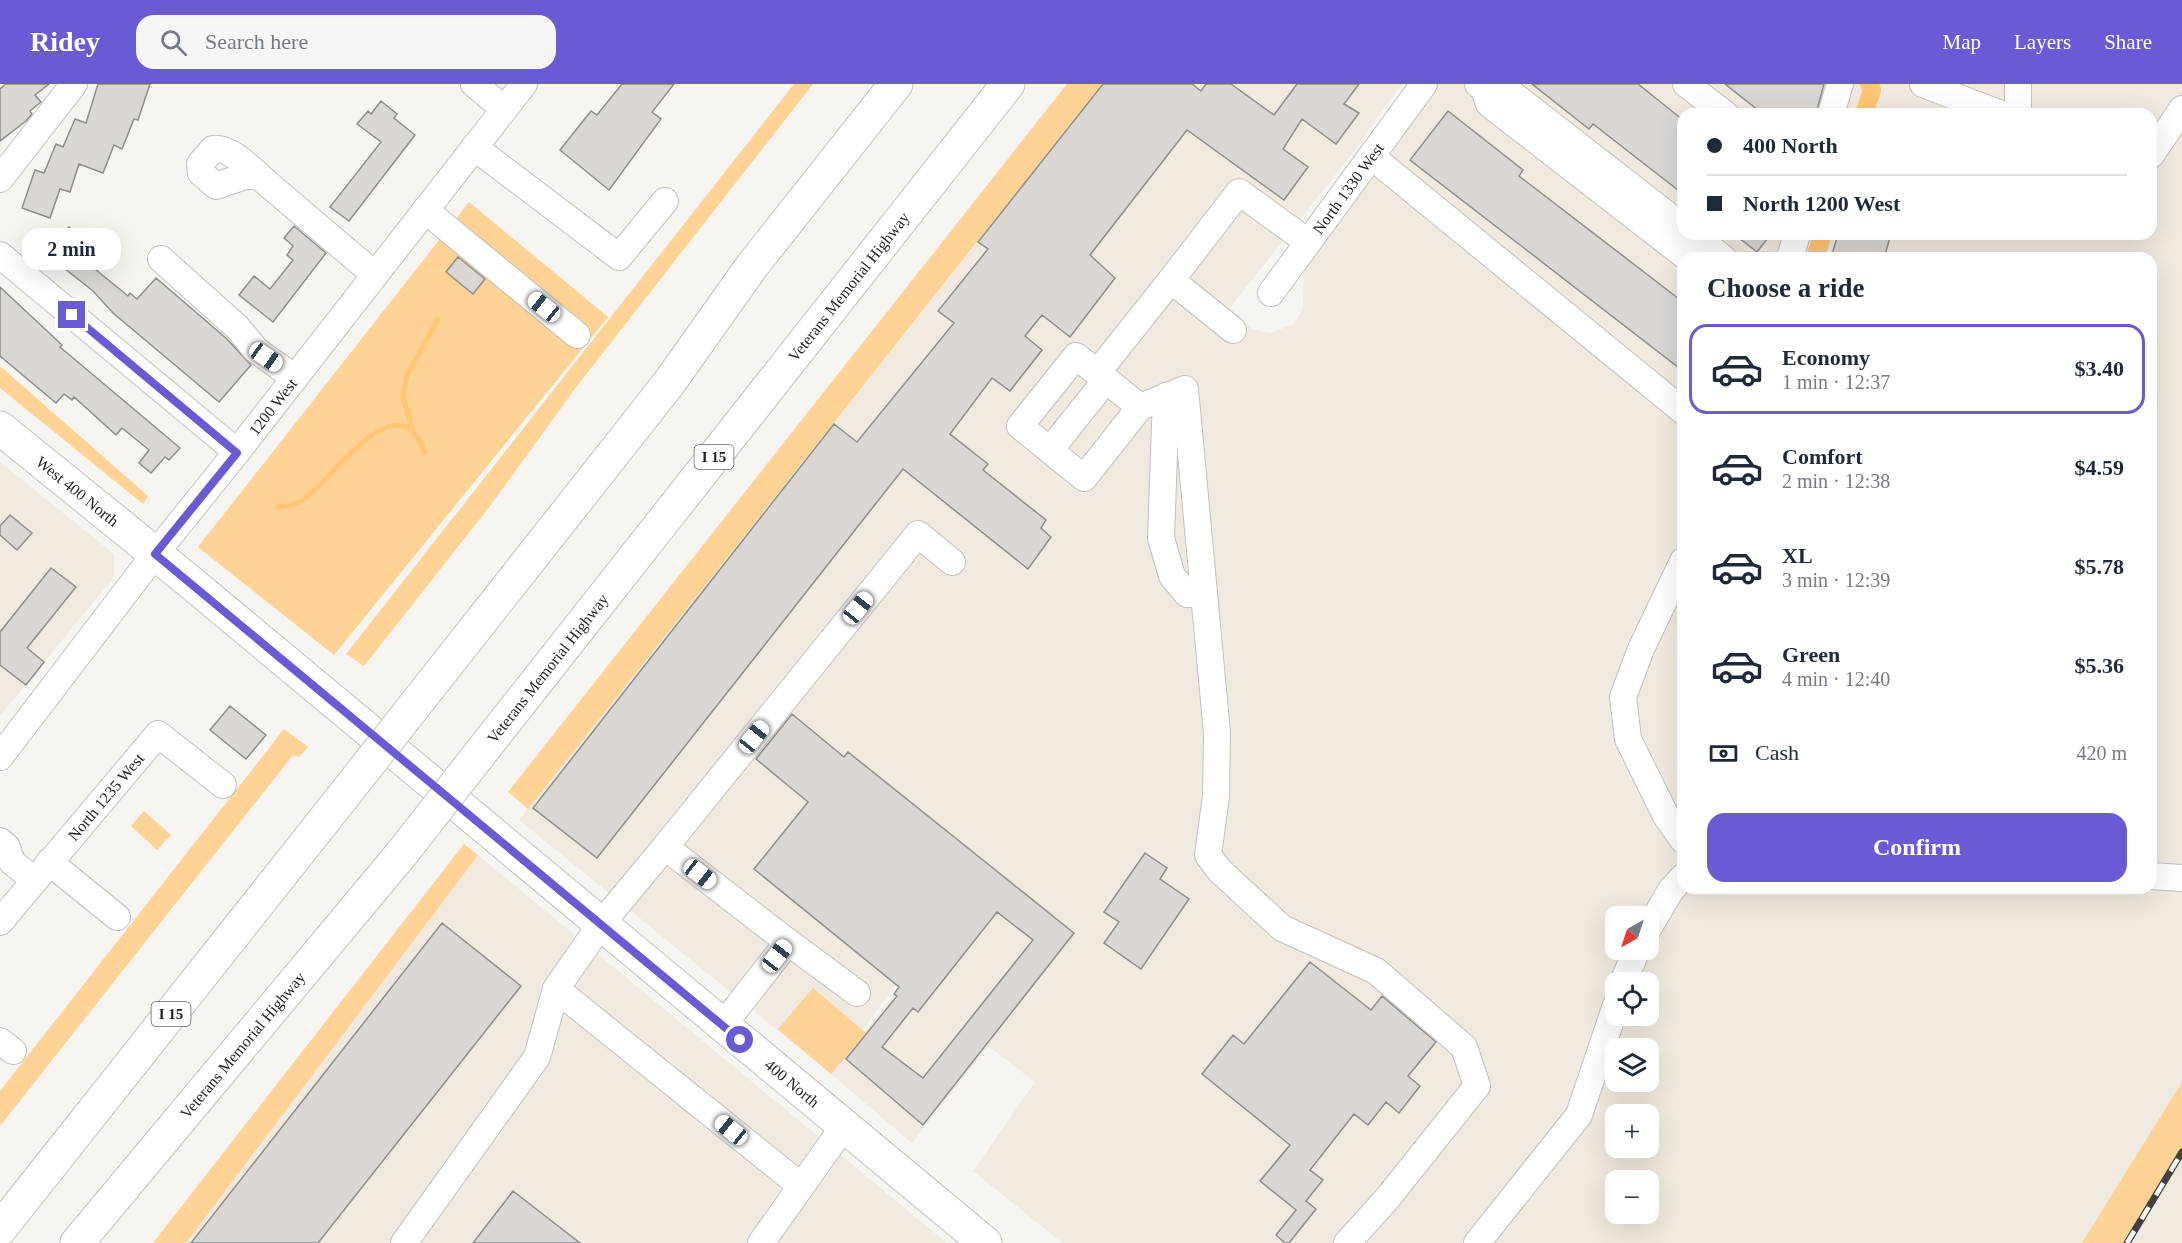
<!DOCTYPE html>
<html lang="en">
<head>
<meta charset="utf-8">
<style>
  :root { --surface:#fff; --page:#f6f6f7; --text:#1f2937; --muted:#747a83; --line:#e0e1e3; --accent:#6a5ad3 }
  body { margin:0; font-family:Georgia,serif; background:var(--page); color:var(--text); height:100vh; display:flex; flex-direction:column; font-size:22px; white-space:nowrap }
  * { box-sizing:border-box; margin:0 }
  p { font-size:20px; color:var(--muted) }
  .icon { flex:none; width:33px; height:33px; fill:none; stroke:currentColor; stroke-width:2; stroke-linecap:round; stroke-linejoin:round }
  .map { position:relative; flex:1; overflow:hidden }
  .details { position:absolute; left:1677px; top:168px; width:480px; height:642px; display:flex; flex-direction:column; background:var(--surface); border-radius:18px; box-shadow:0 6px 24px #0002 }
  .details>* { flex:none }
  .guide { position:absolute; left:1677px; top:24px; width:480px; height:132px; border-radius:18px; box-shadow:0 6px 24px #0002; display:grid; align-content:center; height:132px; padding:0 30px; background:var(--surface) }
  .needle { width:39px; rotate:219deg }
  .controls { position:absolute; left:1605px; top:822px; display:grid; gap:12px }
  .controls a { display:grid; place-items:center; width:54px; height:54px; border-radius:12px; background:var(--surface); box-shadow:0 6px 24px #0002; font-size:30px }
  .end { position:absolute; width:27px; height:27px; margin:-14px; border:8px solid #6a5ad3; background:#fff; box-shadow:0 0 0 3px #fff }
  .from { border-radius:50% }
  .bubble { position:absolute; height:42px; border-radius:18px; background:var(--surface); box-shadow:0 6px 24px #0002; font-size:20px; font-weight:700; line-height:42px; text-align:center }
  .car { position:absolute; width:18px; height:36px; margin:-18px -9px; border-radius:8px; box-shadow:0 0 4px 2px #0007; background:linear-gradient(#fff 24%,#345 0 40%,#fff 0 76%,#345 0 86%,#fff 0) }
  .guide b { display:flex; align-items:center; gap:21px; height:57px; font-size:22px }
  .guide b+b { border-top:2px solid var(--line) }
  .guide i { width:15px; height:15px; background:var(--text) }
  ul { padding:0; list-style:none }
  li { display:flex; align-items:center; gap:18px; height:90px; margin:0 12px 9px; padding:0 18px; border:3px solid transparent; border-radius:18px }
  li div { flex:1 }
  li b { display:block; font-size:22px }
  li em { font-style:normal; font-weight:700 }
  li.current { border-color:var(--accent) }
  li>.icon { width:54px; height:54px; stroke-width:1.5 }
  h2 { padding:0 30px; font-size:27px; line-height:72px }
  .pay { display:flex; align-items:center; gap:15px; height:66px; padding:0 30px; font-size:22px }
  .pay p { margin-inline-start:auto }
  .action { display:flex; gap:12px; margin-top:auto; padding:12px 30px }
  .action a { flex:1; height:69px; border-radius:18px; background:var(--accent); color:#fff; font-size:24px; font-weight:700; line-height:69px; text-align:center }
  header { display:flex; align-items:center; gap:36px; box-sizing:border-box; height:84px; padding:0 30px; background:var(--accent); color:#fff }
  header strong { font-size:28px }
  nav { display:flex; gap:33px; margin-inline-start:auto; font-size:21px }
  .search { width:420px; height:54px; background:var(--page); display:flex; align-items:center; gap:15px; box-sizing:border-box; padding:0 21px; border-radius:18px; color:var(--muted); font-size:22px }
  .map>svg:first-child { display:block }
</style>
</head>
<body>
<header>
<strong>Ridey</strong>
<div class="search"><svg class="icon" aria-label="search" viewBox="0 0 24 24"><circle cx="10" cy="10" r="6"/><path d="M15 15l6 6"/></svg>Search here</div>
<nav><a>Map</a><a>Layers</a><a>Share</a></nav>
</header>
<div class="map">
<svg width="2182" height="1159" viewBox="0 0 2182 1159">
  <rect width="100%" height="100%" fill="#f7f5f2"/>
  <path fill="#f1eae0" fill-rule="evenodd" d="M1103 0H1402L1348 75 1228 226 1252 245 1270 249 1294 240 1303 224 1304 181 1439 0H2182V1159H1062L973 1087 1035 998 988 962 912 1059 831 990 519 736ZM1683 30H2151V150H1683ZM1683 174H2151V804H1683ZM984 779 993 785 845 973 844 972ZM1616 832H1648V866H1616ZM1616 898H1648V932H1616ZM1616 964H1648V998H1616ZM1616 1030H1648V1064H1616ZM1616 1096H1648V1130H1616Z
    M0 378 114 470V493L0 632Z
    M478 771 947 1159H171Z"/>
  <path fill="#ffd295" d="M794 0H813L577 302 490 422 364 582 346 570Z
    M1067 0H1102L528 725 508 708Z
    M469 118 608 233 334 571 198 463Z
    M0 282 148 412 143 420 0 304Z
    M284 645 308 663 299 673 293 671 0 1042V1007Z
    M144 727 171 751 157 766 131 742Z
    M464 760 478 771 186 1159H153Z
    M813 904 866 949 831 990 778 945Z
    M2182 998V1068L2127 1159H2082Z"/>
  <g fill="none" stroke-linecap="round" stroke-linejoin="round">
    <path stroke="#ffc676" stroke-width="5" d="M413 348 403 313 407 291 438 235
      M278 423C283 422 291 422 296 420 328 406 395 290 425 368"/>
    <path stroke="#ffc676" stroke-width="18" d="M1864 30 1872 6 1869 0
      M1815 174 1823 150"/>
  </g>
  <path fill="#dad7d4" stroke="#8f8d8a" stroke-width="1.5" fill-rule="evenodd" d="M6 0H49L35 11 41 18 30 27 32 30 26 37 0 57V5Z
    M98 0H150L138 36 134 35 122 65 114 61 103 89 79 80 70 108 60 105 50 134 22 124 35 86 44 89 56 60 63 63 75 35 86 39Z
    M622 0H674L652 28 661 35 609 106 560 66 591 27 597 31Z
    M1103 0H1192L1201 7 1206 0H1231L1274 31 1297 0H1359L1344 20 1359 29 1336 60 1302 35 1283 65 1308 83 1284 116 1187 46 1090 171 1115 194 1070 253 1042 231 1025 252 1042 266 1010 307 992 294 950 350 988 380 983 386 1046 436 1041 444 1051 453 1028 485 903 385 597 774 533 724 834 340 857 358 954 239 938 227 988 165 978 158Z
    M1532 0H1638L1683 36V110L1593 40 1589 45Z
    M1725 0H1824L1816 30H1763Z
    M381 17 397 30 394 34 415 51 349 137 330 123 381 58 357 40 368 27 371 30Z
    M1448 27 1523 86 1519 92 1683 218V287L1410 76Z
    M294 142 326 169 273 238 239 211 254 192 270 205 293 176 287 171 293 162 284 154Z
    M69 143 87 159 84 163 102 177 95 185 128 212 130 209 137 215 156 194 227 255 251 281 219 318 113 229 93 207 46 170Z
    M1734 150H1771L1757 168Z
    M1838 150H1891L1884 174H1831Z
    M458 173 485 195 473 210 446 188Z
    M0 203 62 261 60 263 180 364 169 376 165 373 151 389 139 379 149 366 122 344 116 351 74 313 72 316 64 310 56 319 0 272Z
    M10 431 32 449 17 466 0 451V442Z
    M51 484 76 503 27 564 44 578 26 601 0 581V548Z
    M230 622 266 651 246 675 210 646Z
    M792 630 844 673 848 668 1074 849 923 1041 846 975 897 912 894 910 899 903 754 785 808 718 756 675ZM997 828 1033 856 923 994 882 963 913 924 918 928Z
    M1145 769 1167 784 1160 795 1189 815 1141 885 1104 859 1119 838 1104 828Z
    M442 839 521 902 318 1159H191Z
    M1310 878 1371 926 1382 912 1436 958 1408 992 1420 1002 1399 1029 1386 1018 1368 1041 1354 1030 1310 1086 1323 1096 1306 1117 1316 1125 1289 1159H1285L1276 1151 1296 1126 1260 1097 1290 1061 1202 990 1233 951 1244 960Z
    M513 1107 580 1159H473Z"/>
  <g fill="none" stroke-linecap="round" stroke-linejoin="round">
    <g stroke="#c3c0bd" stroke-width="28">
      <g id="minor">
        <path d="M474 0 504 25"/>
        <path d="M1478 0 1484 5 1489 20 1688 174"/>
        <path d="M1686 0 1725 30"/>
        <path d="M1923 0 2001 30"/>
        <path d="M1484 5 1503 3 1683 143"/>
        <path d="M1831 30 1840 0"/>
        <path d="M2018 30V0"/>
        <path d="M474 63 619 173 665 117"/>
        <path d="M2151 71 2182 25"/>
        <path d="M1371 72 1683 327"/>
        <path d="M258 92H245L216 102 201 89 200 80 213 65C231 62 255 89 268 100L375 191"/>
        <path d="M0 95 74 0"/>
        <path d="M425 126 577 251"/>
        <path d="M1692 150 1723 174"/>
        <path d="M0 171 237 368"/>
        <path d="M1790 174 1797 150"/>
        <path d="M161 175 237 243 256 266 295 294"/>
        <path d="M1171 196 1239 108 1308 158"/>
        <path id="s1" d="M1271 209 1424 0"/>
        <path d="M1097 289 1171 196 1233 246"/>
        <path d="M1166 312 1161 454 1172 492 1187 510H1204"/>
        <path d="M1140 323 1076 272 1020 342 1084 394 1140 323 1185 305 1217 649 1216 712 1208 771 1220 787 1282 844 1376 887 1464 963 1477 1002 1386 1116 1347 1159"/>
        <path d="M1050 366 1106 296"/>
        <path d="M1683 477 1641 565 1623 613 1628 655 1666 732 1683 756"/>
        <path id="s2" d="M0 673 155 470 237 368 524 0"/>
        <path d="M0 757 7 763 12 778 34 796"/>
        <path d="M665 763 918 450 952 478"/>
        <path d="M49 778 117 833"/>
        <path d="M2151 792 2182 794"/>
        <path id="s3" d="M0 838 158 650 223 701"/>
        <path d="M1648 845 1671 806 1683 793"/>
        <path d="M788 858 857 909"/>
        <path d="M1623 898 1637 866"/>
        <path d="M556 905 801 1102"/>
        <path d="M0 957 13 967"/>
        <path d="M404 1159 537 973 556 905 601 840 665 763 788 858 723 941"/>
        <path d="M761 1159 844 1042"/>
        <path d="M1477 1159 1579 1031 1616 921"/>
      </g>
    </g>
    <g stroke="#c3c0bd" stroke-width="35">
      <g id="major">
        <path id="s4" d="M0 344 184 493 985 1159"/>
      </g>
    </g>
    <g stroke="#c3c0bd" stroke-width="35">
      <g id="highway">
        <path d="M415 621 669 299 752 182 896 0"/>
        <path id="s5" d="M478 672 1008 0"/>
        <path d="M0 1145 341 715"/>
        <path id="s6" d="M77 1159 403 768"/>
      </g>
    </g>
    <use href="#minor" stroke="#fff" stroke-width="26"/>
    <use href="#major" stroke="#fff" stroke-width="33"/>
    <use href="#highway" stroke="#fff" stroke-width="33"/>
    <g stroke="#41413f" stroke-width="7">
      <path id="rail" d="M2127 1159 2182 1068"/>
    </g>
    <use href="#rail" stroke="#fff" stroke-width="4.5" stroke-dasharray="14" stroke-linecap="butt"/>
    <g stroke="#c3c0bd" stroke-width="35" stroke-linecap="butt">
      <path id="highway-bridge" d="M341 715 415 621
        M403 768 478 672"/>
    </g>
    <use href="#highway-bridge" stroke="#fff" stroke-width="33"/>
  </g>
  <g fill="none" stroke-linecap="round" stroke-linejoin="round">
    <path stroke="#6a5ad3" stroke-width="8" d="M72 231 237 369 155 470 740 956"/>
  </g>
  <g text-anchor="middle" stroke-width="5" stroke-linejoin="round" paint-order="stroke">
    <g fill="#fff" stroke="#626261" stroke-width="1.5">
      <rect x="694.5" y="361" width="39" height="24" rx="4.5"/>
      <rect x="151.5" y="918" width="39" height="24" rx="4.5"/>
    </g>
    <g font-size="15" font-weight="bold" fill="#1f1f1d">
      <text x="714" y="378">I 15</text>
      <text x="171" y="935">I 15</text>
    </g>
    <g font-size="16" fill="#1f1f1d" stroke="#fff">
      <text dy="6" stroke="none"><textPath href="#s1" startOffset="130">North 1330 West</textPath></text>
      <text dy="6" stroke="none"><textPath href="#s5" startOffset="598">Veterans Memorial Highway</textPath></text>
      <text dy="6" stroke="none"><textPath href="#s2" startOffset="444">1200 West</textPath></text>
      <text dy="6" stroke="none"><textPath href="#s4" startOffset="100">West 400 North</textPath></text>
      <text dy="6" stroke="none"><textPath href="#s5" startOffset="112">Veterans Memorial Highway</textPath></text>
      <text dy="6" stroke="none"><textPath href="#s3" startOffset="164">North 1235 West</textPath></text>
      <text dy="6" stroke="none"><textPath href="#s6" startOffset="258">Veterans Memorial Highway</textPath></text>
      <text dy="6" stroke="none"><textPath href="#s4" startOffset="1028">400 North</textPath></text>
    </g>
  </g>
</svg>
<div class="controls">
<a><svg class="needle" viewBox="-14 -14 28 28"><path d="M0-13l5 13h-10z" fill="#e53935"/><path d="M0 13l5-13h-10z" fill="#747a83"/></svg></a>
<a><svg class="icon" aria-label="locate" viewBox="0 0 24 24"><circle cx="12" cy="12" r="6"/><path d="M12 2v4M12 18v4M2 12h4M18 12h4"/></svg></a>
<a><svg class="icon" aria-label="layers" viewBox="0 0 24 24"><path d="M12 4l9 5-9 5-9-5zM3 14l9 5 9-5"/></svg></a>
<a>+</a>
<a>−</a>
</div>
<i class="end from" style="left:740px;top:956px"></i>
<i class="end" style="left:72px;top:231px"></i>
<div class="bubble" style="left:22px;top:144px;width:99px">2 min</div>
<i class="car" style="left:544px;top:223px;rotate:309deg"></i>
<i class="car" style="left:266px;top:273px;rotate:125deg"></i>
<i class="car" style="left:858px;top:524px;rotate:39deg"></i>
<i class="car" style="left:754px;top:653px;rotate:39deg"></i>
<i class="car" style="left:700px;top:790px;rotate:128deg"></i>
<i class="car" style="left:777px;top:872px;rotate:38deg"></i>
<i class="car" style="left:731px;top:1046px;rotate:309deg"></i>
<div class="guide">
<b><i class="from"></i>400 North</b>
<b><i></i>North 1200 West</b>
</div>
<section class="details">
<h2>Choose a ride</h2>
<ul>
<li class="current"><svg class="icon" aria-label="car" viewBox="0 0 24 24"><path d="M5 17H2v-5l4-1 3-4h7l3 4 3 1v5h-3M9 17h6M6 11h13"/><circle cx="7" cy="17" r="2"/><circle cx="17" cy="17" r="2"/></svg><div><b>Economy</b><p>1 min · 12:37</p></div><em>$3.40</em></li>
<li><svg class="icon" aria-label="car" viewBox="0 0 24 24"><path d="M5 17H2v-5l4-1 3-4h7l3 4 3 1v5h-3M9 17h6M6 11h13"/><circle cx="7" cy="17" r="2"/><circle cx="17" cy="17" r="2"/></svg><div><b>Comfort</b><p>2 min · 12:38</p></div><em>$4.59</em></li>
<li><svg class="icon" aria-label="car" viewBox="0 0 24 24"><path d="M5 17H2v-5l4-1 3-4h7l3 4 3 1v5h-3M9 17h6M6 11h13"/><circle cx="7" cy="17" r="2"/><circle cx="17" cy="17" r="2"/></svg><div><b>XL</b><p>3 min · 12:39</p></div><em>$5.78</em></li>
<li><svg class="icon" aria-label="car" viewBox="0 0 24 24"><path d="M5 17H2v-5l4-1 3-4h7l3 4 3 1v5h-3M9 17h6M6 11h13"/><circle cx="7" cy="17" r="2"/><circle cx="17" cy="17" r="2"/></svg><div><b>Green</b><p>4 min · 12:40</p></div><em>$5.36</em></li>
</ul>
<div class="pay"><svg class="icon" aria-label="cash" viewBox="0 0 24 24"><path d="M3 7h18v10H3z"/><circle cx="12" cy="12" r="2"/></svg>Cash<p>420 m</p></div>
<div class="action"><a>Confirm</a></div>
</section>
</div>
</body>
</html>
